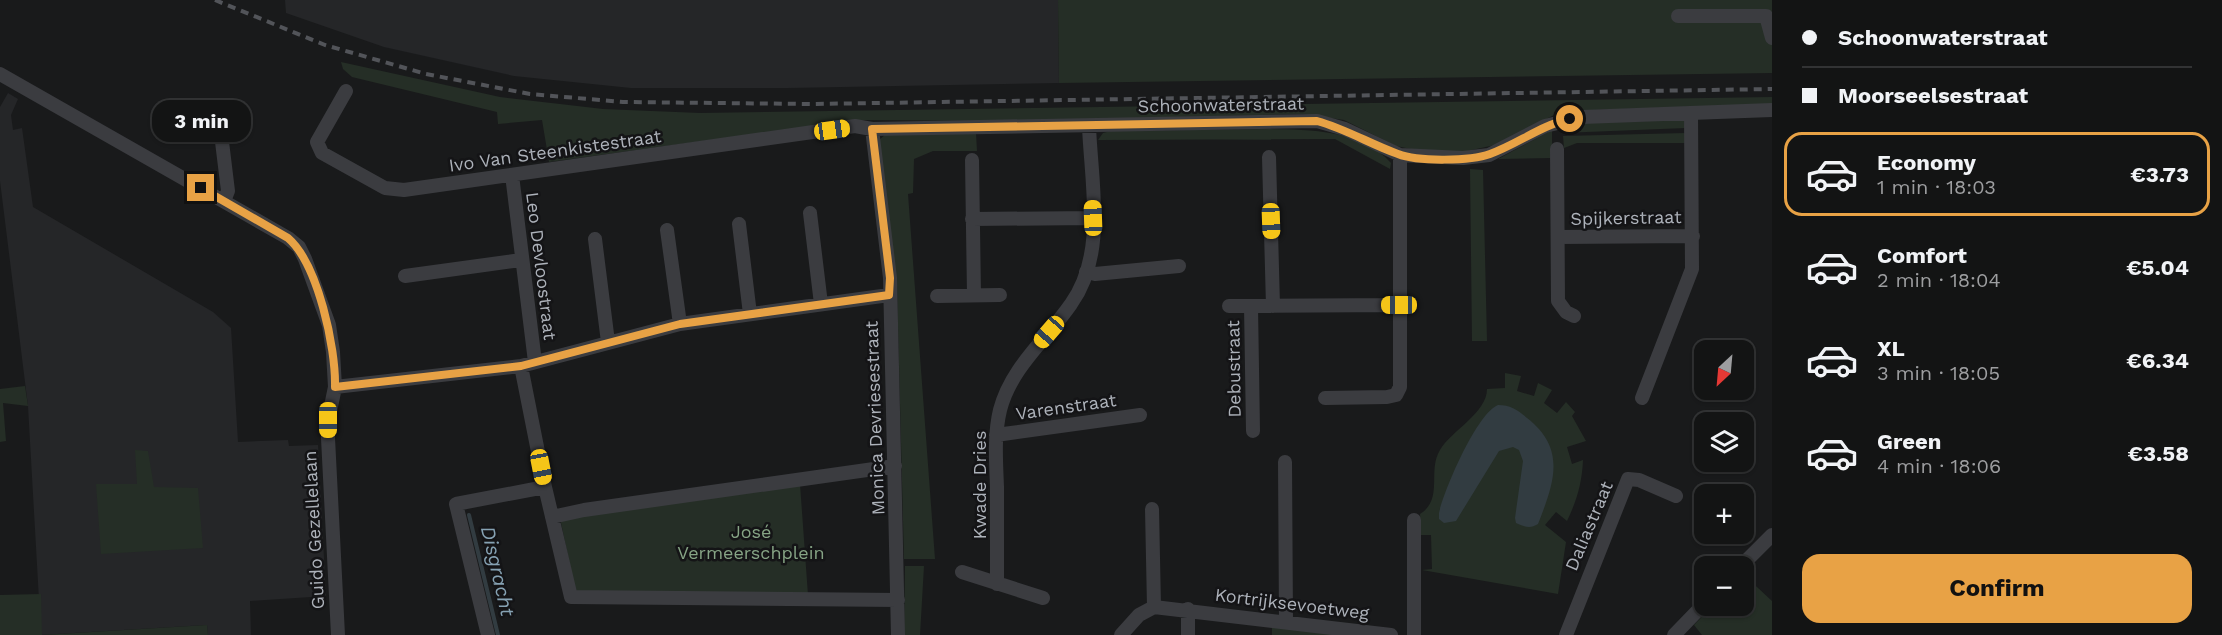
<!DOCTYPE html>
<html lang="en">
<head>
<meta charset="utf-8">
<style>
  :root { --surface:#131414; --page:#202122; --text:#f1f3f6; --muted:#9d9ea0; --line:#323334; --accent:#e8a245 }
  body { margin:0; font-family:"Work Sans",sans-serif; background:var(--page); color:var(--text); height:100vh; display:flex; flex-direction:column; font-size:22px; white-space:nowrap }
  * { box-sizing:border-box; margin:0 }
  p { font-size:20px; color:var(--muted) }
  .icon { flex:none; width:33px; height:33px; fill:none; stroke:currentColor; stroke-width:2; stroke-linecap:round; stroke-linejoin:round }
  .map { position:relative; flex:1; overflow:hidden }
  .drawer { display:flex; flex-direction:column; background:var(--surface); width:450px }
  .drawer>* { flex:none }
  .hud { display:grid; align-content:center; height:132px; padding:0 30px; background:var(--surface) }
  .needle { width:39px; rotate:206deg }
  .tools { position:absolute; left:1694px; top:340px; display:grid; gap:12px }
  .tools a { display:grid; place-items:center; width:60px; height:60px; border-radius:12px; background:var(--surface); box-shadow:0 2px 4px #0004,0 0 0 2px var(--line); font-size:30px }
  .end { position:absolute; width:27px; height:27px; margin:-14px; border:8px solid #e8a245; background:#111; box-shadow:0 0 0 3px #111 }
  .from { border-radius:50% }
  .bubble { position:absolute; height:42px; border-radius:18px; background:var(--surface); box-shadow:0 2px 4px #0004,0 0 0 2px var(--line); font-size:20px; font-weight:700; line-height:42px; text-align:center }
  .car { position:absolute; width:18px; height:36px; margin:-18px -9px; border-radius:8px; box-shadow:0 0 4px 2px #0007; background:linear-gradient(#f5c518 24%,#345 0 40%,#f5c518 0 76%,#345 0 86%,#f5c518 0) }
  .hud b { display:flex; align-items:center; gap:21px; height:57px; font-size:22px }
  .hud b+b { border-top:2px solid var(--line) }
  .hud i { width:15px; height:15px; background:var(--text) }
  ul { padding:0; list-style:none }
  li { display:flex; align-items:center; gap:18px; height:84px; margin:0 12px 9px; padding:0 18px; border:3px solid transparent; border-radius:18px }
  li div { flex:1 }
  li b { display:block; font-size:22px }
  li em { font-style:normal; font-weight:700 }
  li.current { border-color:var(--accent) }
  li>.icon { width:54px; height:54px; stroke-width:1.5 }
  .button { display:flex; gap:12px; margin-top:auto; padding:12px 30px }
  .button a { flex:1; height:69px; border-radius:18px; background:var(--accent); color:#111; font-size:24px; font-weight:700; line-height:69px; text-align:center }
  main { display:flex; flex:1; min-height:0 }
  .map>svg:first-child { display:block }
</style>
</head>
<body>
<main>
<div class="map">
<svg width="1772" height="635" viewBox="0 0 1772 635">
  <rect width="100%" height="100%" fill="#191a1b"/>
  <path fill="#252628" d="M285 0H1058L1059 83 788 88H631L514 76 384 47 286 13Z
    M8 93 18 99 11 115 13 130 22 128 33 207 213 312 231 328 238 442 288 440 289 446 318 445 326 596 250 601 251 635H208L207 625 41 635 28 406 0 181V107Z"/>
  <path fill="#252e26" d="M1058 0H1772V73L1059 83Z
    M341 62 500 97 603 109 700 113 1772 97V104L1562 111 1495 145 1467 151H1421L1396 146 1344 120 1303 114 1003 121 859 120 549 162 542 120 498 124 497 112 352 77 343 69Z
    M1680 120 1684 121 1686 128 1562 133V126L1580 123Z
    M1268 129C1309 130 1361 129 1391 163L1390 169 1335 139 1098 140 1103 133 1111 131Z
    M1552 130V158L1498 159Z
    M976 133 977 151H933L914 159 913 193 908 194 935 559H904L897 286 879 140 886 134Z
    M1686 133V143H1577L1564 148 1563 136Z
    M1470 169 1483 170 1487 341H1472Z
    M1505 373 1521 376 1517 391 1534 396 1538 383 1552 390 1544 403 1557 413 1566 402 1575 412 1572 416 1586 441 1567 447 1572 464 1583 460C1582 483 1577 500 1567 521L1556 512 1545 525 1566 542 1558 594 1422 570 1432 569 1431 535H1421L1420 514C1444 499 1427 471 1440 450 1452 430 1487 413 1487 389L1505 388Z
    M25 386 28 406 3 403 6 441 0 442V389Z
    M135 450 148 451 154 487 198 488 203 548 101 554 96 484H137Z
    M800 484 808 595 576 594 560 518Z
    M905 566H924L920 635H904Z
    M1743 574 1772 601V635H1702L1694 625 1712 606H1743Z
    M41 594 42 635 207 625 208 635H0V595Z
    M1272 627 1343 635H1272Z"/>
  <path fill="#323c41" d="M1498 405C1510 405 1518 410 1527 418 1567 449 1554 483 1538 524 1530 529 1525 527 1516 523L1515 518 1523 461 1519 450 1513 447 1499 451 1456 521 1444 523 1439 519V513C1444 490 1477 413 1498 405Z"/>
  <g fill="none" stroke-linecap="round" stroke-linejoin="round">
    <path stroke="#323c41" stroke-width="4" d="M469 515 498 635"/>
    <path stroke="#3b3c40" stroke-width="14" d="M1678 16H1766L1772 38
      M0 74 288 238 299 247 305 259 329 325 333 352 335 387 328 421V438L338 635
      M346 91 317 142 322 153 385 188 404 190 855 126 872 129 1317 121 1345 129 1400 155 1463 158 1489 155 1545 126 1582 117 1772 110
      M218 109 228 191 224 201
      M872 129 890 278 898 635
      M1557 149 1558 301 1566 312 1574 316
      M1269 157 1273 306
      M972 160 974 295
      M512 175 535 362
      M810 213 821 304
      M972 219 1093 218
      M739 224 750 314
      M667 230 680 324
      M1559 237 1693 236
      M595 239 608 342
      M1086 272 1095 274 1179 266
      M405 276 521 260
      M937 296 1000 295
      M1229 306 1399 305
      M1251 306 1253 431
      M521 366 545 487 571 597 898 600
      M335 387 521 366 680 324 889 295
      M1325 398 1387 397 1396 395 1400 387V155
      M1642 398 1692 269 1691 113
      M996 435 1140 415
      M1285 462 1286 621
      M1152 509 1154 607
      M552 517 584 510 895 466
      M1740 567 1772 535
      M962 572 1043 598
      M997 584C997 551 997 519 997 487 996 461 994 435 1000 410 1011 367 1047 339 1071 304 1107 254 1091 183 1089 126
      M488 635 456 504 545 487
      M1121 635 1139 615 1154 607 1391 635
      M1188 635V609
      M1414 635V520
      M1566 635 1628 479 1639 480 1676 496
      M1674 635 1704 604"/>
    <path stroke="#525459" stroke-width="4" stroke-dasharray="8 6" stroke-linecap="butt" d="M215 0 325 45 426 74 530 94 623 102 812 104 1772 89"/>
  </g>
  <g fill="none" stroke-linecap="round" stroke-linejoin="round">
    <path stroke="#e8a245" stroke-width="8" d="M201 188 288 238C318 264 336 348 335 387L521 366 680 324 889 295 890 278 872 129 1317 121C1346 129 1370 144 1398 154 1418 162 1471 161 1490 154 1518 144 1541 125 1570 119"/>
  </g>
  <g text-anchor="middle" stroke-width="5" stroke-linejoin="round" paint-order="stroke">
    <g font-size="18" fill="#adb2ba" stroke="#141416">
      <text transform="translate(1221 105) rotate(-1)" y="6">Schoonwaterstraat</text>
      <text transform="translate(555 151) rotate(-8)" y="6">Ivo Van Steenkistestraat</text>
      <text transform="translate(1626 218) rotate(-1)" y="6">Spijkerstraat</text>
      <text transform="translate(541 266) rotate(83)" y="6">Leo Devloostraat</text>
      <text transform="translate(1234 369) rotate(-91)" y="6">Debustraat</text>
      <text transform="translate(1066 407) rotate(-8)" y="6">Varenstraat</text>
      <text transform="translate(875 418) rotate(-92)" y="6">Monica Devriesestraat</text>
      <text transform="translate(980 485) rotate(-90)" y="6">Kwade Dries</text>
      <text transform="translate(1589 526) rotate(-67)" y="6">Daliastraat</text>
      <text transform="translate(314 530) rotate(-93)" y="6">Guido Gezellelaan</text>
      <text transform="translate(1292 604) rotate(7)" y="6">Kortrijksevoetweg</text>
    </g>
    <g font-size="18" fill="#86a485" stroke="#141416">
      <text x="751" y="538">José<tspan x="751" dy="21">Vermeerschplein</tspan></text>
    </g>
    <g font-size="20" font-style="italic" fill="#86a2b3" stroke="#141416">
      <text transform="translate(498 571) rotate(77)" y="7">Disgracht</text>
    </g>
  </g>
</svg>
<div class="tools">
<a><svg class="needle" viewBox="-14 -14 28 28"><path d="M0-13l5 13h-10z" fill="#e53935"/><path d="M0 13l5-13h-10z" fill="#9d9ea0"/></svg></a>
<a><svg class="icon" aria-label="layers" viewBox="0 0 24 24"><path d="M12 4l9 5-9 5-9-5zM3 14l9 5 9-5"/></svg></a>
<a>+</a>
<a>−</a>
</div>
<i class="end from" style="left:1570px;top:119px"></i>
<i class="end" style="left:201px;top:188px"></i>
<div class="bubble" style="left:152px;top:100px;width:99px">3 min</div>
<i class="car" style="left:832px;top:130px;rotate:82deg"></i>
<i class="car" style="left:1093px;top:218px;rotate:358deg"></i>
<i class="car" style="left:1271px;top:221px;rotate:178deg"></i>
<i class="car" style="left:1399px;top:305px;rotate:270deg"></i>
<i class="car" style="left:1049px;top:332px;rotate:221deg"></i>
<i class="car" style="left:328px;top:420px;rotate:180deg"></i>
<i class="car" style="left:541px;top:467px;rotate:169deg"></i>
</div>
<section class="drawer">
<div class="hud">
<b><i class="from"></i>Schoonwaterstraat</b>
<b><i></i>Moorseelsestraat</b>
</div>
<ul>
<li class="current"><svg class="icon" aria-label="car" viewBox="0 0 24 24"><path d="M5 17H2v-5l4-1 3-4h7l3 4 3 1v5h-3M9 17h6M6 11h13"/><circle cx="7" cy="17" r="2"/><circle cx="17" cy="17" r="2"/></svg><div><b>Economy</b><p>1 min · 18:03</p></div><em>€3.73</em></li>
<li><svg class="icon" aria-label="car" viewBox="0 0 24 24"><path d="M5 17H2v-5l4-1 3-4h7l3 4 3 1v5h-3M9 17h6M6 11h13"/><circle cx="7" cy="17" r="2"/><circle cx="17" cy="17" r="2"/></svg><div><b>Comfort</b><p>2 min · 18:04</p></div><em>€5.04</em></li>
<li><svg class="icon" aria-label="car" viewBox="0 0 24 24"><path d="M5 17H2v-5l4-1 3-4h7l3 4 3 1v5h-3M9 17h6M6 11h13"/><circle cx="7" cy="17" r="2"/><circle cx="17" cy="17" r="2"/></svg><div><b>XL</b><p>3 min · 18:05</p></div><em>€6.34</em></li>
<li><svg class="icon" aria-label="car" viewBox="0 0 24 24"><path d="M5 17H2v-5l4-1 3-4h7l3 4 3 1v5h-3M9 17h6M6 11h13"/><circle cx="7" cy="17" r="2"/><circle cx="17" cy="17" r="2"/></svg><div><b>Green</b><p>4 min · 18:06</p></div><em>€3.58</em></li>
</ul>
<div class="button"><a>Confirm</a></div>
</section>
</main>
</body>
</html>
